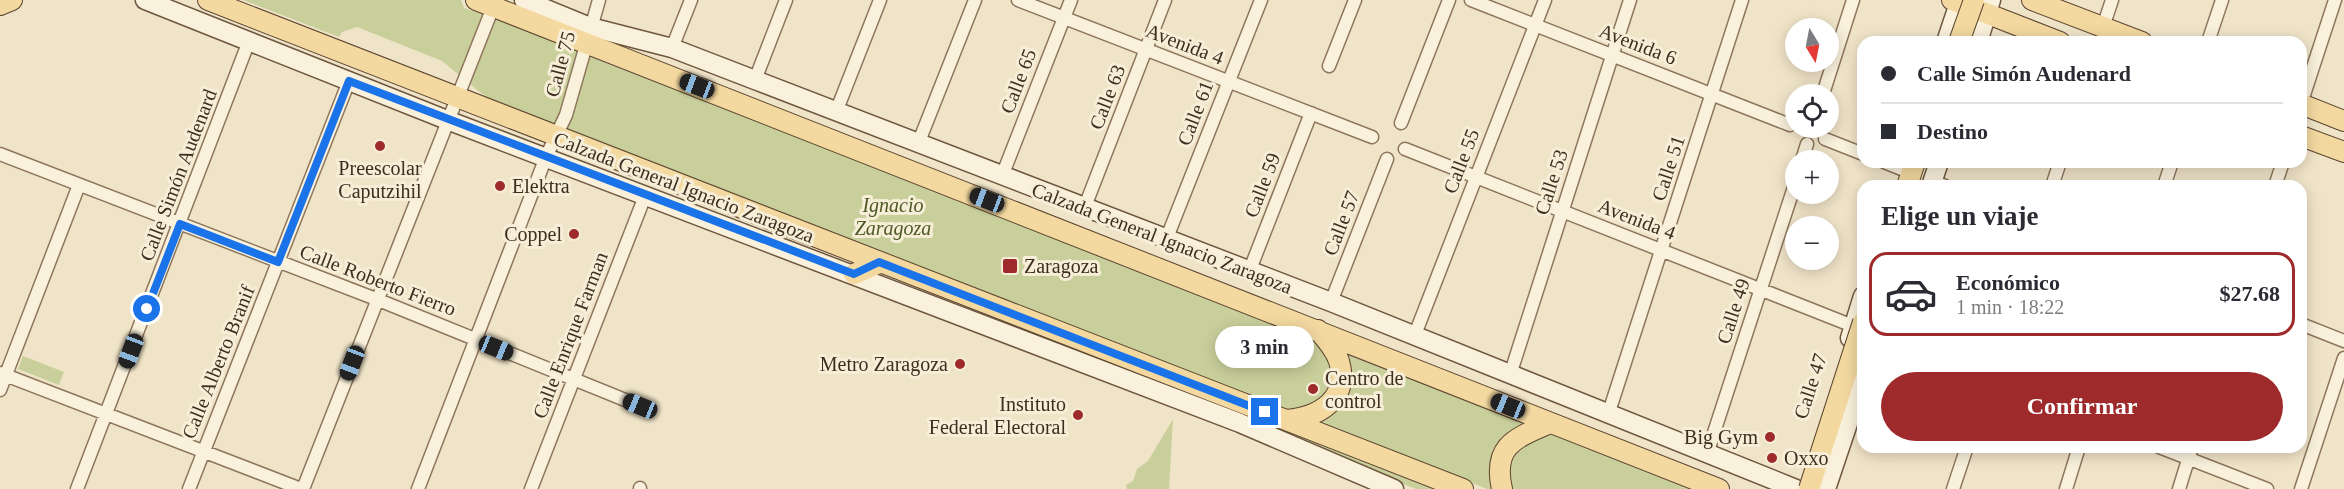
<!DOCTYPE html>
<html lang="es">
<head>
<meta charset="utf-8">
<style>
  :root { --surface:#fff; --page:#f2f2f3; --text:#2b2b33; --muted:#7c7c81; --line:#e1e1e2; --accent:#9e2a2b }
  body { margin:0; font-family:"Times New Roman",serif; background:var(--page); color:var(--text); height:100vh; display:flex; flex-direction:column; font-size:22px; white-space:nowrap }
  * { box-sizing:border-box; margin:0 }
  p { font-size:20px; color:var(--muted) }
  .icon { flex:none; width:33px; height:33px; fill:none; stroke:currentColor; stroke-width:2; stroke-linecap:round; stroke-linejoin:round }
  .map { position:relative; flex:1; overflow:hidden }
  .drawer { position:absolute; left:1857px; top:180px; width:450px; height:273px; display:flex; flex-direction:column; background:var(--surface); border-radius:18px; box-shadow:0 3px 15px #0003 }
  .drawer>* { flex:none }
  .banner { position:absolute; left:1857px; top:36px; width:450px; height:132px; border-radius:18px; box-shadow:0 3px 15px #0003; display:grid; align-content:center; height:132px; padding:0 24px; background:var(--surface) }
  .needle { width:39px; rotate:170deg }
  .tools { position:absolute; left:1785px; top:18px; display:grid; gap:12px }
  .tools a { display:grid; place-items:center; width:54px; height:54px; border-radius:50%; background:var(--surface); box-shadow:0 3px 15px #0003; font-size:30px }
  .end { position:absolute; width:27px; height:27px; margin:-14px; border:8px solid #1a73e8; background:#fff; box-shadow:0 0 0 3px #fff }
  .from { border-radius:50% }
  .bubble { position:absolute; height:42px; border-radius:21px; background:var(--surface); box-shadow:0 3px 15px #0003; font-size:20px; font-weight:600; line-height:42px; text-align:center }
  .car { position:absolute; width:18px; height:36px; margin:-18px -9px; border-radius:8px; box-shadow:0 0 4px 2px #0007; background:linear-gradient(#222 24%,#8ab4d8 0 40%,#222 0 76%,#8ab4d8 0 86%,#222 0) }
  .banner b { display:flex; align-items:center; gap:21px; height:57px; font-size:22px }
  .banner b+b { border-top:2px solid var(--line) }
  .banner i { width:15px; height:15px; background:var(--text) }
  ul { padding:0; list-style:none }
  li { display:flex; align-items:center; gap:18px; height:84px; margin:0 12px 9px; padding:0 12px; border:3px solid transparent; border-radius:18px }
  li div { flex:1 }
  li b { display:block; font-size:22px }
  li em { font-style:normal; font-weight:600 }
  li.active { border-color:var(--accent) }
  li>.icon { width:54px; height:54px; stroke-width:1.5 }
  h2 { padding:0 24px; font-size:27px; line-height:72px }
  .action { display:flex; gap:12px; margin-top:auto; padding:12px 24px }
  .action a { flex:1; height:69px; border-radius:36px; background:var(--accent); color:#fff; font-size:24px; font-weight:600; line-height:69px; text-align:center }
  .map>svg:first-child { display:block }
</style>
</head>
<body>
<div class="map">
<svg width="2344" height="489" viewBox="0 0 2344 489">
  <rect width="100%" height="100%" fill="#f0e4c8"/>
  <path fill="#c9cf9b" d="M243 0H461L464 8 503 21 538 28 598 60 1713 489H1487L487 98 442 61 357 27 342 32 339 37Z
    M23 356 64 372 59 385 18 369Z
    M1210 400 1445 489H1416L1196 403Z
    M1173 419 1169 489H1127L1126 485 1133 481 1137 469 1148 461Z"/>
  <g fill="none" stroke-linecap="round" stroke-linejoin="round">
    <g stroke="#8d765c" stroke-width="15">
      <path id="minor" d="M1018 0 1372 137
        M1471 0 1790 125
        M2103 27 2112 0
        M2208 42 2222 0
        M672 48 691 0
        M1329 66 1355 0
        M755 80 786 0
        M1823 94 1853 0
        M2301 104 2335 0
        M836 112 880 0
        M1401 123 1449 0
        M1825 139 1863 154
        M918 144 975 0
        M1405 149 1853 326
        M0 154 376 299 640 406
        M1802 160 1807 144
        M1884 162 1904 170
        M1002 176 1071 0
        M1933 181 1945 186
        M2052 186 2060 162
        M2164 186 2172 162
        M2275 186 2283 162
        M1084 209 1165 0
        M1166 240 1261 0
        M1249 272 1311 113
        M1331 302 1387 159
        M2301 324 2344 341
        M1414 337 1545 0
        M0 373 301 489
        M1510 375 1630 0
        M0 390 79 185
        M1608 415 1742 0
        M2159 447 2267 489
        M1707 454 1796 181
        M77 489 249 41
        M189 489 349 81
        M303 489 495 2
        M418 489 546 157 566 115 599 0
        M531 489 645 196
        M640 489V488
        M1953 489 1967 447
        M2066 489 2079 447
        M2179 489 2192 447
        M2301 489 2344 358"/>
    </g>
    <g stroke="#6f573f" stroke-width="21">
      <path id="secondary" d="M145 0 447 120 1240 423 1394 489
        M524 0 590 27 672 48 755 80 1331 302 1796 489
        M1946 42 1960 0
        M1978 42 1991 0
        M1931 186 1939 162
        M1850 338 1863 296"/>
    </g>
    <g stroke="#5b4430" stroke-width="22">
      <path id="primary" d="M208 0 1463 489
        M476 0 1719 489
        M1952 0 2060 42
        M2032 0 2142 42
        M0 5 12 0
        M2301 104 2344 121
        M2301 136 2344 152
        M1907 186 1915 162
        M854 274 879 263
        M1287 420C1319 417 1350 399 1339 361 1335 349 1326 339 1318 330
        M1502 489C1492 445 1516 438 1550 423"/>
    </g>
    <use href="#minor" stroke="#faf1dc" stroke-width="12"/>
    <use href="#secondary" stroke="#faf1dc" stroke-width="18"/>
    <use href="#primary" stroke="#f3d9a0" stroke-width="20"/>
    <g stroke="#6f573f" stroke-width="21" stroke-linecap="butt">
      <path id="secondary-bridge" d="M1826 489 1863 379"/>
    </g>
    <g stroke="#5b4430" stroke-width="22" stroke-linecap="butt">
      <path id="primary-bridge" d="M1959 42 1974 0
        M1809 489 1863 322"/>
    </g>
    <use href="#secondary-bridge" stroke="#faf1dc" stroke-width="18"/>
    <use href="#primary-bridge" stroke="#f3d9a0" stroke-width="20"/>
  </g>
  <g fill="none" stroke-linecap="round" stroke-linejoin="round">
    <path stroke="#1a73e8" stroke-width="8" d="M147 309 180 224 278 262 349 81 854 274 879 262 1265 412"/>
  </g>
  <g fill="#9e2a2b" stroke="#f7eed8" stroke-width="2">
    <circle cx="380" cy="146" r="6"/>
    <circle cx="500" cy="186" r="6"/>
    <circle cx="574" cy="234" r="6"/>
    <rect x="1002" y="258" width="16" height="16" rx="3"/>
    <circle cx="960" cy="364" r="6"/>
    <circle cx="1313" cy="389" r="6"/>
    <circle cx="1078" cy="415" r="6"/>
    <circle cx="1770" cy="437" r="6"/>
    <circle cx="1772" cy="458" r="6"/>
  </g>
  <g text-anchor="middle" stroke-width="6" stroke-linejoin="round" paint-order="stroke">
    <g font-size="20" fill="#3d2e20" stroke="#f7eed8">
      <text transform="translate(1185 44) rotate(21)" y="7">Avenida 4</text>
      <text transform="translate(1638 44) rotate(21)" y="7">Avenida 6</text>
      <text transform="translate(560 64) rotate(-75)" y="7">Calle 75</text>
      <text transform="translate(1018 81) rotate(-69)" y="7">Calle 65</text>
      <text transform="translate(1107 97) rotate(-69)" y="7">Calle 63</text>
      <text transform="translate(1195 113) rotate(-69)" y="7">Calle 61</text>
      <text transform="translate(1461 161) rotate(-69)" y="7">Calle 55</text>
      <text transform="translate(1668 168) rotate(-72)" y="7">Calle 51</text>
      <text transform="translate(178 175) rotate(-69)" y="7">Calle Simón Audenard</text>
      <text transform="translate(1551 182) rotate(-72)" y="7">Calle 53</text>
      <text transform="translate(1262 185) rotate(-69)" y="7">Calle 59</text>
      <text transform="translate(684 187) rotate(21)" y="7">Calzada General Ignacio Zaragoza</text>
      <text transform="translate(1637 219) rotate(21)" y="7">Avenida 4</text>
      <text transform="translate(1341 223) rotate(-69)" y="7">Calle 57</text>
      <text transform="translate(1162 238) rotate(21)" y="7">Calzada General Ignacio Zaragoza</text>
      <text transform="translate(378 280) rotate(21)" y="7">Calle Roberto Fierro</text>
      <text transform="translate(1733 311) rotate(-72)" y="7">Calle 49</text>
      <text transform="translate(570 335) rotate(-69)" y="7">Calle Enrique Farman</text>
      <text transform="translate(218 362) rotate(-68)" y="7">Calle Alberto Branif</text>
      <text transform="translate(1810 386) rotate(-72)" y="7">Calle 47</text>
    </g>
    <g font-size="20" fill="#3d2e20" stroke="#f7eed8" text-anchor="start">
      <text x="380" y="175" text-anchor="middle">Preescolar<tspan x="380" dy="23">Caputzihil</tspan></text>
      <text x="512" y="193">Elektra</text>
      <text x="562" y="241" text-anchor="end">Coppel</text>
      <text x="1024" y="273">Zaragoza</text>
      <text x="948" y="371" text-anchor="end">Metro Zaragoza</text>
      <text x="1325" y="385">Centro de<tspan x="1325" dy="23">control</tspan></text>
      <text x="1066" y="411" text-anchor="end">Instituto<tspan x="1066" dy="23">Federal Electoral</tspan></text>
      <text x="1758" y="444" text-anchor="end">Big Gym</text>
      <text x="1784" y="465">Oxxo</text>
    </g>
    <g font-size="20" font-style="italic" fill="#4d5a26" stroke="#f7eed8">
      <text x="893" y="212">Ignacio<tspan x="893" dy="23">Zaragoza</tspan></text>
    </g>
  </g>
</svg>
<div class="tools">
<a><svg class="needle" viewBox="-14 -14 28 28"><path d="M0-13l5 13h-10z" fill="#e53935"/><path d="M0 13l5-13h-10z" fill="#7c7c81"/></svg></a>
<a><svg class="icon" aria-label="locate" viewBox="0 0 24 24"><circle cx="12" cy="12" r="6"/><path d="M12 2v4M12 18v4M2 12h4M18 12h4"/></svg></a>
<a>+</a>
<a>−</a>
</div>
<i class="end from" style="left:147px;top:309px"></i>
<i class="end" style="left:1265px;top:412px"></i>
<div class="bubble" style="left:1215px;top:326px;width:99px">3 min</div>
<i class="car" style="left:697px;top:86px;rotate:291deg"></i>
<i class="car" style="left:987px;top:200px;rotate:291deg"></i>
<i class="car" style="left:496px;top:348px;rotate:112deg"></i>
<i class="car" style="left:131px;top:351px;rotate:201deg"></i>
<i class="car" style="left:352px;top:363px;rotate:201deg"></i>
<i class="car" style="left:640px;top:406px;rotate:292deg"></i>
<i class="car" style="left:1508px;top:406px;rotate:292deg"></i>
<div class="banner">
<b><i class="from"></i>Calle Simón Audenard</b>
<b><i></i>Destino</b>
</div>
<section class="drawer">
<h2>Elige un viaje</h2>
<ul>
<li class="active"><svg class="icon" aria-label="car" viewBox="0 0 24 24"><path d="M5 17H2v-5l4-1 3-4h7l3 4 3 1v5h-3M9 17h6M6 11h13"/><circle cx="7" cy="17" r="2"/><circle cx="17" cy="17" r="2"/></svg><div><b>Económico</b><p>1 min · 18:22</p></div><em>$27.68</em></li>
</ul>
<div class="action"><a>Confirmar</a></div>
</section>
</div>
</body>
</html>
